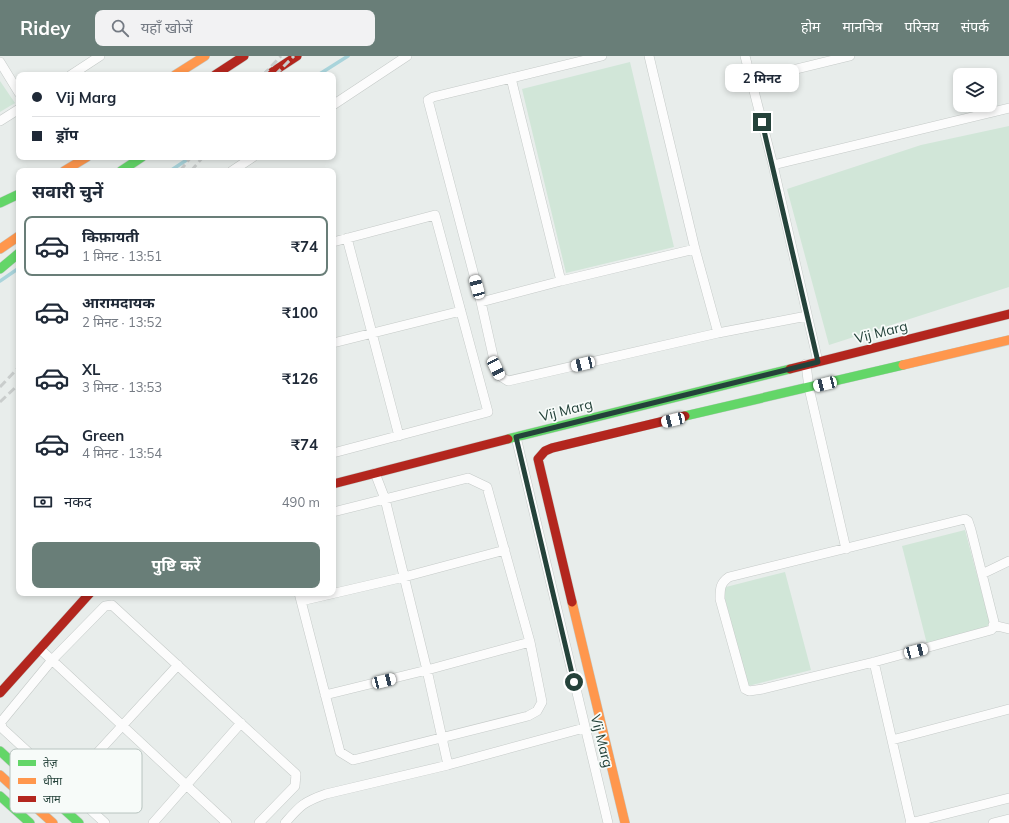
<!DOCTYPE html>
<html lang="hi">
<head>
<meta charset="utf-8">
<style>
  :root { --surface:#fff; --page:#f2f2f3; --text:#1f2937; --muted:#747a83; --line:#e0e1e3; --accent:#697e78 }
  body { margin:0; font-family:Mulish,"Noto Sans Devanagari",sans-serif; background:var(--page); color:var(--text); height:100vh; display:flex; flex-direction:column; font-size:15px; white-space:nowrap }
  * { box-sizing:border-box; margin:0 }
  p { font-size:13px; color:var(--muted) }
  .icon { flex:none; width:22px; height:22px; fill:none; stroke:currentColor; stroke-width:2; stroke-linecap:round; stroke-linejoin:round }
  .map { position:relative; flex:1; overflow:hidden }
  .sheet { position:absolute; left:16px; top:112px; width:320px; height:428px; display:flex; flex-direction:column; background:var(--surface); border-radius:8px; box-shadow:0 2px 6px #0003 }
  .sheet>* { flex:none }
  .guide { position:absolute; left:16px; top:16px; width:320px; height:88px; border-radius:8px; box-shadow:0 2px 6px #0003; display:grid; align-content:center; height:88px; padding:0 16px; background:var(--surface) }
  .tools { position:absolute; left:953px; top:12px; display:grid; gap:8px }
  .tools a { display:grid; place-items:center; width:44px; height:44px; border-radius:8px; background:var(--surface); box-shadow:0 2px 6px #0003; font-size:20px }
  .end { position:absolute; width:18px; height:18px; margin:-9px; border:5px solid #24423a; background:#fff; box-shadow:0 0 0 2px #fff }
  .from { border-radius:50% }
  .bubble { position:absolute; height:28px; border-radius:8px; background:var(--surface); box-shadow:0 2px 6px #0003; font-size:13px; font-weight:700; line-height:28px; text-align:center }
  .car { position:absolute; width:12px; height:24px; margin:-12px -6px; border-radius:5px; box-shadow:0 0 3px 1px #0007; background:linear-gradient(#fff 24%,#345 0 40%,#fff 0 76%,#345 0 86%,#fff 0) }
  .guide b { display:flex; align-items:center; gap:14px; height:38px; font-size:15px }
  .guide b+b { border-top:1px solid var(--line) }
  .guide i { width:10px; height:10px; background:var(--text) }
  ul { padding:0; list-style:none }
  li { display:flex; align-items:center; gap:12px; height:60px; margin:0 8px 6px; padding:0 8px; border:2px solid transparent; border-radius:8px }
  li div { flex:1 }
  li b { display:block; font-size:15px }
  li em { font-style:normal; font-weight:700 }
  li.active { border-color:var(--accent) }
  li>.icon { width:36px; height:36px; stroke-width:1.5 }
  h2 { padding:0 16px; font-size:18px; line-height:48px }
  .pay { display:flex; align-items:center; gap:10px; height:44px; padding:0 16px; font-size:15px }
  .pay p { margin-inline-start:auto }
  .action { display:flex; gap:8px; margin-top:auto; padding:8px 16px }
  .action a { flex:1; height:46px; border-radius:8px; background:var(--accent); color:#fff; font-size:16px; font-weight:700; line-height:46px; text-align:center }
  header { display:flex; align-items:center; gap:24px; box-sizing:border-box; height:56px; padding:0 20px; background:var(--accent); color:#fff }
  header strong { font-size:19px }
  nav { display:flex; gap:22px; margin-inline-start:auto; font-size:14px }
  .search { width:280px; height:36px; background:var(--page); display:flex; align-items:center; gap:10px; box-sizing:border-box; padding:0 14px; border-radius:8px; color:var(--muted); font-size:15px }
  .map>svg:first-child { display:block }
</style>
</head>
<body>
<header>
<strong>Ridey</strong>
<div class="search"><svg class="icon" aria-label="search" viewBox="0 0 24 24"><circle cx="10" cy="10" r="6"/><path d="M15 15l6 6"/></svg>यहाँ खोजें</div>
<nav><a>होम</a><a>मानचित्र</a><a>परिचय</a><a>संपर्क</a></nav>
</header>
<div class="map">
<svg width="1009" height="767" viewBox="0 0 1009 767">
  <rect width="100%" height="100%" fill="#e8edeb"/>
  <path fill="#d1e6d8" d="M630 6 674 191 566 217 522 33Z
    M0 25 15 47 0 56Z
    M1009 70V231L829 289 787 133 921 89Z
    M965 474 991 572 927 588 902 490Z
    M785 516 811 614 748 630 722 532Z"/>
  <g fill="none" stroke-linecap="round" stroke-linejoin="round">
    <path stroke="#a9d4db" stroke-width="3.5" d="M318 19 348 0
      M170 115 191 101
      M0 225 19 212"/>
    <g stroke="#c5cac8" stroke-width="10">
      <path id="street" d="M602 0 433 41 428 44 481 246 496 313 500 320 508 325 718 277 807 260
        M649 0 695 193 718 277
        M745 0 773 109 818 306
        M0 6 19 37
        M71 19 100 0
        M511 22 561 225
        M751 24 850 0
        M333 49 407 0
        M0 65 19 53
        M773 109 1009 52
        M232 115 253 101
        M347 182 399 380
        M333 186 435 159 488 356 333 397
        M481 246 561 225 695 193
        M333 287 461 255
        M806 308 809 332 846 493
        M516 381 608 767
        M375 417 385 443 427 614 448 709
        M965 463 968 465 971 474 994 566 993 572 991 574 874 606 763 633 749 635 745 633 720 543C720 533 720 527 729 521Z
        M982 518 1009 505
        M299 537 340 696 353 704 528 660 537 655 542 646 530 586 487 431 468 422 333 456
        M301 545 404 521 505 494
        M993 569 1009 573
        M40 593 227 767
        M874 606 911 767
        M325 639 427 614 530 586
        M892 684 1009 653
        M66 731 178 609
        M105 767 2 672 1 666 52 604 105 550 112 549 296 718 295 730 259 767
        M153 767 241 667
        M285 767C300 750 303 746 326 738L448 709 584 672
        M910 767 1009 742
        M993 767 1009 763"/>
    </g>
    <g stroke="#c3cbc8" stroke-width="10">
      <path id="fast" d="M121 115 142 101
        M0 147 19 138
        M0 213 19 197
        M685 360 903 309
        M508 383 790 313
        M0 695 79 767
        M0 740 30 767"/>
    </g>
    <g stroke="#c3cbc8" stroke-width="10">
      <path id="slow" d="M175 19 205 0
        M64 115 87 101
        M0 193 19 180
        M903 309 1009 284
        M572 546 625 767
        M0 719 53 767"/>
    </g>
    <g stroke="#c3cbc8" stroke-width="10">
      <path id="jam" d="M215 19 244 0
        M268 19 297 0
        M790 313 1009 258
        M333 428 508 383
        M572 546 538 403 545 395 552 392 685 360
        M0 637 90 537"/>
    </g>
    <use href="#street" stroke="#fcfcfc" stroke-width="9"/>
    <use href="#fast" stroke="#63d668" stroke-width="9"/>
    <use href="#slow" stroke="#ff974d" stroke-width="9"/>
    <use href="#jam" stroke="#b3261e" stroke-width="9"/>
    <path stroke="#c9cdcc" stroke-width="3" stroke-dasharray="8 4" stroke-linecap="butt" d="M263 19 281 0
      M275 19 294 0
      M180 115 191 101
      M191 115 203 101
      M0 331 19 311
      M0 346 19 328"/>
  </g>
  <g fill="none" stroke-linecap="round" stroke-linejoin="round">
    <path stroke="#24423a" stroke-width="5" d="M574 626 516 381 818 306 762 66"/>
  </g>
  <g text-anchor="middle" stroke-width="3.5" stroke-linejoin="round" paint-order="stroke">
    <g font-size="14" fill="#24423a" stroke="#f7fbf9">
      <text transform="translate(881 276) rotate(-14)" y="5">Vij Marg</text>
      <text transform="translate(566 354) rotate(-14)" y="5">Vij Marg</text>
      <text transform="translate(602 685) rotate(76)" y="5">Vij Marg</text>
    </g>
  </g>
  <rect x="10" y="693" width="132" height="64" rx="6" fill="#f7fbf9" stroke="#b8c4c0" stroke-width="1"/>
  <rect x="18" y="704" width="18" height="6" fill="#63d668"/>
  <rect x="18" y="722" width="18" height="6" fill="#ff974d"/>
  <rect x="18" y="740" width="18" height="6" fill="#b3261e"/>
  <g font-size="11" fill="#24423a">
    <text x="43" y="711">तेज़</text>
    <text x="43" y="729">धीमा</text>
    <text x="43" y="747">जाम</text>
  </g>
</svg>
<div class="tools">
<a><svg class="icon" aria-label="layers" viewBox="0 0 24 24"><path d="M12 4l9 5-9 5-9-5zM3 14l9 5 9-5"/></svg></a>
</div>
<i class="end from" style="left:574px;top:626px"></i>
<i class="end" style="left:762px;top:66px"></i>
<div class="bubble" style="left:725px;top:8px;width:74px">2 मिनट</div>
<i class="car" style="left:477px;top:231px;rotate:345deg"></i>
<i class="car" style="left:583px;top:308px;rotate:257deg"></i>
<i class="car" style="left:496px;top:312px;rotate:154deg"></i>
<i class="car" style="left:825px;top:328px;rotate:256deg"></i>
<i class="car" style="left:673px;top:364px;rotate:257deg"></i>
<i class="car" style="left:916px;top:595px;rotate:75deg"></i>
<i class="car" style="left:384px;top:625px;rotate:76deg"></i>
<div class="guide">
<b><i class="from"></i>Vij Marg</b>
<b><i></i>ड्रॉप</b>
</div>
<section class="sheet">
<h2>सवारी चुनें</h2>
<ul>
<li class="active"><svg class="icon" aria-label="car" viewBox="0 0 24 24"><path d="M5 17H2v-5l4-1 3-4h7l3 4 3 1v5h-3M9 17h6M6 11h13"/><circle cx="7" cy="17" r="2"/><circle cx="17" cy="17" r="2"/></svg><div><b>किफ़ायती</b><p>1 मिनट · 13:51</p></div><em>₹74</em></li>
<li><svg class="icon" aria-label="car" viewBox="0 0 24 24"><path d="M5 17H2v-5l4-1 3-4h7l3 4 3 1v5h-3M9 17h6M6 11h13"/><circle cx="7" cy="17" r="2"/><circle cx="17" cy="17" r="2"/></svg><div><b>आरामदायक</b><p>2 मिनट · 13:52</p></div><em>₹100</em></li>
<li><svg class="icon" aria-label="car" viewBox="0 0 24 24"><path d="M5 17H2v-5l4-1 3-4h7l3 4 3 1v5h-3M9 17h6M6 11h13"/><circle cx="7" cy="17" r="2"/><circle cx="17" cy="17" r="2"/></svg><div><b>XL</b><p>3 मिनट · 13:53</p></div><em>₹126</em></li>
<li><svg class="icon" aria-label="car" viewBox="0 0 24 24"><path d="M5 17H2v-5l4-1 3-4h7l3 4 3 1v5h-3M9 17h6M6 11h13"/><circle cx="7" cy="17" r="2"/><circle cx="17" cy="17" r="2"/></svg><div><b>Green</b><p>4 मिनट · 13:54</p></div><em>₹74</em></li>
</ul>
<div class="pay"><svg class="icon" aria-label="cash" viewBox="0 0 24 24"><path d="M3 7h18v10H3z"/><circle cx="12" cy="12" r="2"/></svg>नकद<p>490 m</p></div>
<div class="action"><a>पुष्टि करें</a></div>
</section>
</div>
</body>
</html>
